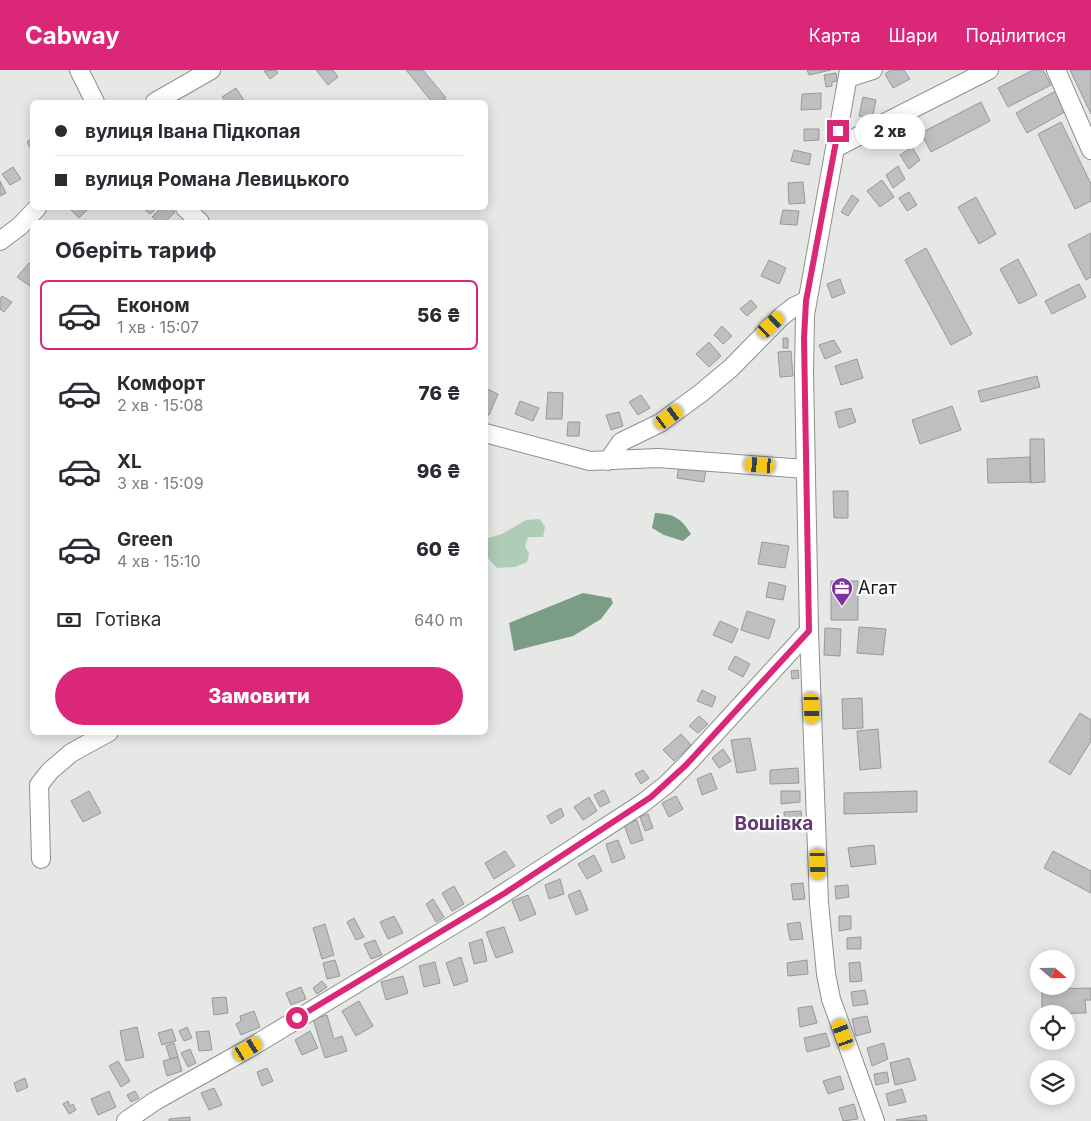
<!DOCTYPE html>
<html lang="uk">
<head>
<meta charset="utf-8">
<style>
  :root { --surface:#fff; --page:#f2f2f3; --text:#2b2b33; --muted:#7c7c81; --line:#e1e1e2; --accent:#db2777 }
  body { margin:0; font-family:Inter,sans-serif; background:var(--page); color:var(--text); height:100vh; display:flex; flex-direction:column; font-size:19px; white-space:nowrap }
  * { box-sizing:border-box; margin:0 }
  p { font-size:16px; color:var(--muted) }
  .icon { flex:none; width:28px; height:28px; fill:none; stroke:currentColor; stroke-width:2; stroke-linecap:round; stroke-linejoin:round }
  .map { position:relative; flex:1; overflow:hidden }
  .side { position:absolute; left:30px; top:150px; width:458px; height:515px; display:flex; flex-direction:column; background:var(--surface); border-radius:8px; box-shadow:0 2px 12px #0003 }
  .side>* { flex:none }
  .top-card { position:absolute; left:30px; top:30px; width:458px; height:110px; border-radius:8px; box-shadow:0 2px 12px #0003; display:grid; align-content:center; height:110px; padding:0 25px; background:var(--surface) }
  .needle { width:32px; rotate:110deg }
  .buttons { position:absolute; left:1030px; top:880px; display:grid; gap:10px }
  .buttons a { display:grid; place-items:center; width:45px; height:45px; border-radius:50%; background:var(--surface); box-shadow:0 2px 12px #0003; font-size:25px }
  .end { position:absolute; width:22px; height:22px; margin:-11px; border:6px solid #db2777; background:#fff; box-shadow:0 0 0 2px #fff }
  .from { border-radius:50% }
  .bubble { position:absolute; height:35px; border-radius:18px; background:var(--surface); box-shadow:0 2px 12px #0003; font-size:16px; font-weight:800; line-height:35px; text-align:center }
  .car { position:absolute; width:15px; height:30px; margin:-15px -8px; border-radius:6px; box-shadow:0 0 4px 1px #0007; background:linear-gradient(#f5c518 24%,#345 0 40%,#f5c518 0 76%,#345 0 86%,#f5c518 0) }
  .top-card b { display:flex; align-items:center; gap:18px; height:48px; font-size:19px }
  .top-card b+b { border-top:1px solid var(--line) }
  .top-card i { width:12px; height:12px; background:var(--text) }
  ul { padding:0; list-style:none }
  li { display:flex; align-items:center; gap:15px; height:70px; margin:0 10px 8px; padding:0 15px; border:2px solid transparent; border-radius:8px }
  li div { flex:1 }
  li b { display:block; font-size:19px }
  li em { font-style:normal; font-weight:800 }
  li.on { border-color:var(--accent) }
  li>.icon { width:45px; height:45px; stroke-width:1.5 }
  h2 { padding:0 25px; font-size:22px; line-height:60px }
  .pay { display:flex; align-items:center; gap:12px; height:55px; padding:0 25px; font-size:19px }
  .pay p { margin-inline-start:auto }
  .button { display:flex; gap:10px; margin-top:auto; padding:10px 25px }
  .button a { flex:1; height:58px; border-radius:30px; background:var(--accent); color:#fff; font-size:20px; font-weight:800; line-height:58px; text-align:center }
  header { display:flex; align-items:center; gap:30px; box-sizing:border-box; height:70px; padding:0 25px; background:var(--accent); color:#fff }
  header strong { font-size:24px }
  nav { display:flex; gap:28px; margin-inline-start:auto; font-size:18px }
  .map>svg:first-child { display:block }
</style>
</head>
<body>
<header>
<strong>Cabway</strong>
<nav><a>Карта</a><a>Шари</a><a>Поділитися</a></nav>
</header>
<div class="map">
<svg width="1091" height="1051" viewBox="0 0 1091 1051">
  <rect width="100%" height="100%" fill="#e5e8e5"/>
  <path fill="#aeccb6" d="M540 449 545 457 543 467H528L525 476 529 484 527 492 515 497 497 498 485 485V469L502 464 526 450Z"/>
  <path fill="#7b9c85" d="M655 443C674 444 681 448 691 464L683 471 664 465 652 458Z
    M583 523 611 528 613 533 601 549 573 566 514 581 509 553Z"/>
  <path fill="#bfbec0" stroke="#99979a" d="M276 0 278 3 270 9 264 1Z
    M316 0H333L338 7 328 15Z
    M406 0H423L446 28 441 32H432Z
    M807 0H831L809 5Z
    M891 0H904L910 9 893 18 885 4Z
    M1033 0H1043L1051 15 1008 37 998 18Z
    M1070 0H1091V44Z
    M836 3 837 11 832 12V16L826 17 824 5Z
    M236 18 245 32H226L222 27Z
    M1059 19 1070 39 1027 63 1016 43Z
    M821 23V39L801 40 802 24Z
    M863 27 876 30 872 49 859 46Z
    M981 32 990 51 931 82 921 63Z
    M1061 52 1091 114V131L1075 139 1038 64Z
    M804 59H819V70L804 71Z
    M32 68V81L27 72Z
    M912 77 920 90 909 99 900 85Z
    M794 80 811 84 809 95 791 91Z
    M898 96 905 109 893 118 886 105Z
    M13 97 21 109 10 115 2 104Z
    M882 110 894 127 880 137 867 121Z
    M0 111 6 123 0 126Z
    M803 112 805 133 789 134 788 113Z
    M909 122 917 135 907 141 899 128Z
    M852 125 859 130 848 146 841 142Z
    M976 127 996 164 979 174 958 137Z
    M69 138H89L79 148Z
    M143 138H157L150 144Z
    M161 138H169L175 142 165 152H158L152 147Z
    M783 140 799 141 797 155 780 154Z
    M1091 163V207L1086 210 1068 175Z
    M926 178 972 264 951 275 905 190Z
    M1018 189 1037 225 1019 234 1000 199Z
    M769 190 786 198 779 214 761 206Z
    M29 193 32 195V213L30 216 17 207Z
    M840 209 845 223 832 228 827 214Z
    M1079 214 1086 227 1052 244 1045 231Z
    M2 226 12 232 4 242 0 239V229Z
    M751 230 757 237 747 246 740 239Z
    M722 256 732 266 723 274 714 265Z
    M783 268H788V278H783Z
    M834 270 841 282 825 289 819 275Z
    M709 272 721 286 709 297 696 284Z
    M791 281 793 306 780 307 778 282Z
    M857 289 863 308 841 315 835 296Z
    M1037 306 1040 317 981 332 978 321Z
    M485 318 498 324 489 345 485 344Z
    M548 322 563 323 562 349H546Z
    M641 325 650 338 638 345 629 332Z
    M520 331 539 338 533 351 515 344Z
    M952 336 961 360 920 374 912 350Z
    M851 338 856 352 839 358 835 342Z
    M619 342 623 356 611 360 606 345Z
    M568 352H580L579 366H567Z
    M1030 369H1044L1045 412 1030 413Z
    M1030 387 1031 412 988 413 987 389Z
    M679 395 706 398 704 412 677 408Z
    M833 421H848V448H834Z
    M762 472 789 476 785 498 758 494Z
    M831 511H858V550H831Z
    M769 512 786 516 783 530 766 527Z
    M747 541 775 550 769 569 741 560Z
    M720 551 738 559 732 573 713 565Z
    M859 557 886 559 883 585 857 583Z
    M825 558 841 559 840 586 824 585Z
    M735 586 750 594 743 607 728 599Z
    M798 600 799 608 792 609 791 601Z
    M702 620 716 627 712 637 697 631Z
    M862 628 863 658 843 659 842 629Z
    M1080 643 1091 650V671L1070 705 1049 692Z
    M699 646 708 654 698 663 689 656Z
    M878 659 881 698 860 700 857 661Z
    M681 664 691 675 674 691 663 680Z
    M750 668 756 700 737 703 731 670Z
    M723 679 731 691 719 698 712 688Z
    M798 698 799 713 770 714V700Z
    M643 700 649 708 641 714 635 704Z
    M711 703 717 719 702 725 697 709Z
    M604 720 610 732 600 737 594 725Z
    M89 721 101 743 83 752 71 731Z
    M781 721H800V732L781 734Z
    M917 721V742L844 744V723Z
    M676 726 683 739 669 747 662 733Z
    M589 727 597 741 583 750 574 737Z
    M561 738 564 746 551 754 547 746Z
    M801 741 803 759 785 761 784 742Z
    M648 744 653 758 645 761 640 747Z
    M637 750 643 770 631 774 624 755Z
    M618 770 625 788 612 793 606 774Z
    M874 775 876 794 851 797 848 778Z
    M505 781 515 796 494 809 485 793Z
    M1053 781 1091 801V823L1044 798Z
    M594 785 602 801 587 809 578 794Z
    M560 809 564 824 549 829 545 815Z
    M803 813 805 829 793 830 791 814Z
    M848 815 849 827 836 829 835 816Z
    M454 816 464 834 452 841 442 823Z
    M580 820 588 840 576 845 568 825Z
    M528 825 536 844 520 851 512 831Z
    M433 829 444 847 436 852 426 834Z
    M394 846 403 863 388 869 380 852Z
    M839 846H851V859L839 861Z
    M354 848 364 867 356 870 347 852Z
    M800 852 803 869 790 870 787 854Z
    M325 854 334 885 322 889 313 858Z
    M504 857 513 882 496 888 486 862Z
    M861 867V879H847V868Z
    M482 869 487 891 474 894 469 873Z
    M375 870 382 885 371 889 364 874Z
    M461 887 468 911 454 916 446 893Z
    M335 890 340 906 327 909 323 893Z
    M807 890 808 904 788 906 787 893Z
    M435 892 440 913 424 917 419 896Z
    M860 892 862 911 850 912 849 893Z
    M403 906 408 923 386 930 381 912Z
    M322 911 327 917 317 924 313 918Z
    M301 917 306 929 291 935 286 923Z
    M1091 918V930H1085L1086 943 1042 944V919Z
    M865 920 868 934 853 936 851 922Z
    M226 927 228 943 214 945 212 928Z
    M359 931 373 956 356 966 342 941Z
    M812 936 817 953 800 957 798 938Z
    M254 941 260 957 241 965 236 954 241 951 240 946Z
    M327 945 334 969 342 966 347 981 325 988 313 949Z
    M867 946 871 962 856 966 852 949Z
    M137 957 144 987 126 991 120 961Z
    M187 957 192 968 184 971 179 961Z
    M172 959 176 971 162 975 158 963Z
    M209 961 212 980 199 981 196 962Z
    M310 961 318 978 302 985 295 970Z
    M826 963 830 976 807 982 804 968Z
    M174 973 178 987 170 989 166 976Z
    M884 973 888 989 872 996 867 978Z
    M190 979 196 993 188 997 181 983Z
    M178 987 182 1001 167 1006 163 991Z
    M909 988 916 1010 895 1015 890 993Z
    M118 991 130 1011 121 1017 109 996Z
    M267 998 273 1011 262 1016 257 1002Z
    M887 1002 889 1012 876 1015 874 1004Z
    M840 1006 844 1019 828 1024 823 1011Z
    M25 1008 28 1017 17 1022 14 1013Z
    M214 1018 222 1035 209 1040 201 1023Z
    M902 1019 906 1032 889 1036 886 1024Z
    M109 1021 116 1037 98 1045 91 1029Z
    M135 1021 139 1028 131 1032 127 1025Z
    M68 1031 70 1036 73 1034 76 1040 69 1044 63 1034Z
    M854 1034 858 1049 843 1051 839 1038Z
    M926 1045 927 1051 896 1050Z
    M190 1047V1051H169V1049Z"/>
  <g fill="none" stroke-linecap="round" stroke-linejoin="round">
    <g stroke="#8e908e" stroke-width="20">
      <path id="minor" d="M79 0 95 32
        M849 0 805 245 804 303 809 561 819 833 826 904 831 929 875 1051
        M1056 0 1091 80
        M848 8 873 0
        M155 32 211 0
        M835 78 989 0
        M185 138 200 152
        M0 171 20 156 37 138
        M485 363 590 391 658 388 805 399
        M608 391 621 372 660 353 701 323 731 298 782 246 795 236 806 231
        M41 789 39 715 50 701 71 683 109 662
        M126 1051 155 1031 248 979 478 840 643 733 667 714 686 695 809 561"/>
    </g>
    <use href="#minor" stroke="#fff" stroke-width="18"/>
  </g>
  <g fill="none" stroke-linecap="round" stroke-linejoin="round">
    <path stroke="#db2777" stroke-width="6" d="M297 948 505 823 651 727 686 695 809 561 804 268 806 231 838 61"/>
  </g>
  <defs>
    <g id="office-pin" transform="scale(1.125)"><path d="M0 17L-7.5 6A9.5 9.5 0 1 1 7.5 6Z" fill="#8130a0" stroke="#fff"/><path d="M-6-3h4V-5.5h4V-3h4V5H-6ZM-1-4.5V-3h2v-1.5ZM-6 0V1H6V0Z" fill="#fff"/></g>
  </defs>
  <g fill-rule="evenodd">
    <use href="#office-pin" x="842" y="518"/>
  </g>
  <g text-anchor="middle" stroke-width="4.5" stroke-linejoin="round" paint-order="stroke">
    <g font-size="18" fill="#191a19" stroke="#fff" text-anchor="start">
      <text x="858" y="524">Агат</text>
    </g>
    <g font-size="19" font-weight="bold" fill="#603970" stroke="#fff">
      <text x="774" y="760">Вошівка</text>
    </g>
  </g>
</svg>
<div class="buttons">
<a><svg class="needle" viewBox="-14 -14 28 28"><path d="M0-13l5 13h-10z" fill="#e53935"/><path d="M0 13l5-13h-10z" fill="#7c7c81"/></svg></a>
<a><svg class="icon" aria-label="locate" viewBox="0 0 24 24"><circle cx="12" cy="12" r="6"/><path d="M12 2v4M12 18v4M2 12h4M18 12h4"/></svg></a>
<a><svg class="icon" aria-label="layers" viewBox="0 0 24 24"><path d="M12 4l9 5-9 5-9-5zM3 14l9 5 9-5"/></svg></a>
</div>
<i class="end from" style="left:297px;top:948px"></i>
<i class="end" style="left:838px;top:61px"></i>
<div class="bubble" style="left:855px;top:44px;width:70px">2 хв</div>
<i class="car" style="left:771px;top:255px;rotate:47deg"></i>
<i class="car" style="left:669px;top:347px;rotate:54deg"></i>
<i class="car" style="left:760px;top:395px;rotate:274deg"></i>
<i class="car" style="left:812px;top:638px;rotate:178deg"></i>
<i class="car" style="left:818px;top:794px;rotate:178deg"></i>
<i class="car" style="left:843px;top:964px;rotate:340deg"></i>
<i class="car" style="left:248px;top:979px;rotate:59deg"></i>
<div class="top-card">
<b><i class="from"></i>вулиця Івана Підкопая</b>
<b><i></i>вулиця Романа Левицького</b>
</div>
<section class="side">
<h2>Оберіть тариф</h2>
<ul>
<li class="on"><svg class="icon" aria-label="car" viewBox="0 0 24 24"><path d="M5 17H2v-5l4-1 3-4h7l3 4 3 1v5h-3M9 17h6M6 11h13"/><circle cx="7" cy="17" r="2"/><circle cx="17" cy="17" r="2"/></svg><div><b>Економ</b><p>1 хв · 15:07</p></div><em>56 ₴</em></li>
<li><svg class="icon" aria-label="car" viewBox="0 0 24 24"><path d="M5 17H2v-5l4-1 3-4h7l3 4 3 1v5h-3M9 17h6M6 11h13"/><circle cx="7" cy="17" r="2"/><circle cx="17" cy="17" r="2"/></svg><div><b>Комфорт</b><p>2 хв · 15:08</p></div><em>76 ₴</em></li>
<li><svg class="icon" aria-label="car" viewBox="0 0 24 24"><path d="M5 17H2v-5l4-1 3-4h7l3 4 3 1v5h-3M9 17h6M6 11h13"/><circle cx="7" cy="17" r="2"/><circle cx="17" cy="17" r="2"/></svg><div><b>XL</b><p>3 хв · 15:09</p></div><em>96 ₴</em></li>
<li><svg class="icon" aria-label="car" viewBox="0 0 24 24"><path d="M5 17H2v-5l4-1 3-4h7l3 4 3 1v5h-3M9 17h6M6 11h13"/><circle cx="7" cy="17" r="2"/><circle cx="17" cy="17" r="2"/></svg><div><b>Green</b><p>4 хв · 15:10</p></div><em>60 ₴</em></li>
</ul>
<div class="pay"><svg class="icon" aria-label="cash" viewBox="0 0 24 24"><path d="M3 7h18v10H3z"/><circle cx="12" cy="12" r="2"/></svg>Готівка<p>640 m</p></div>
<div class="button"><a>Замовити</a></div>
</section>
</div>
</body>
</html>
